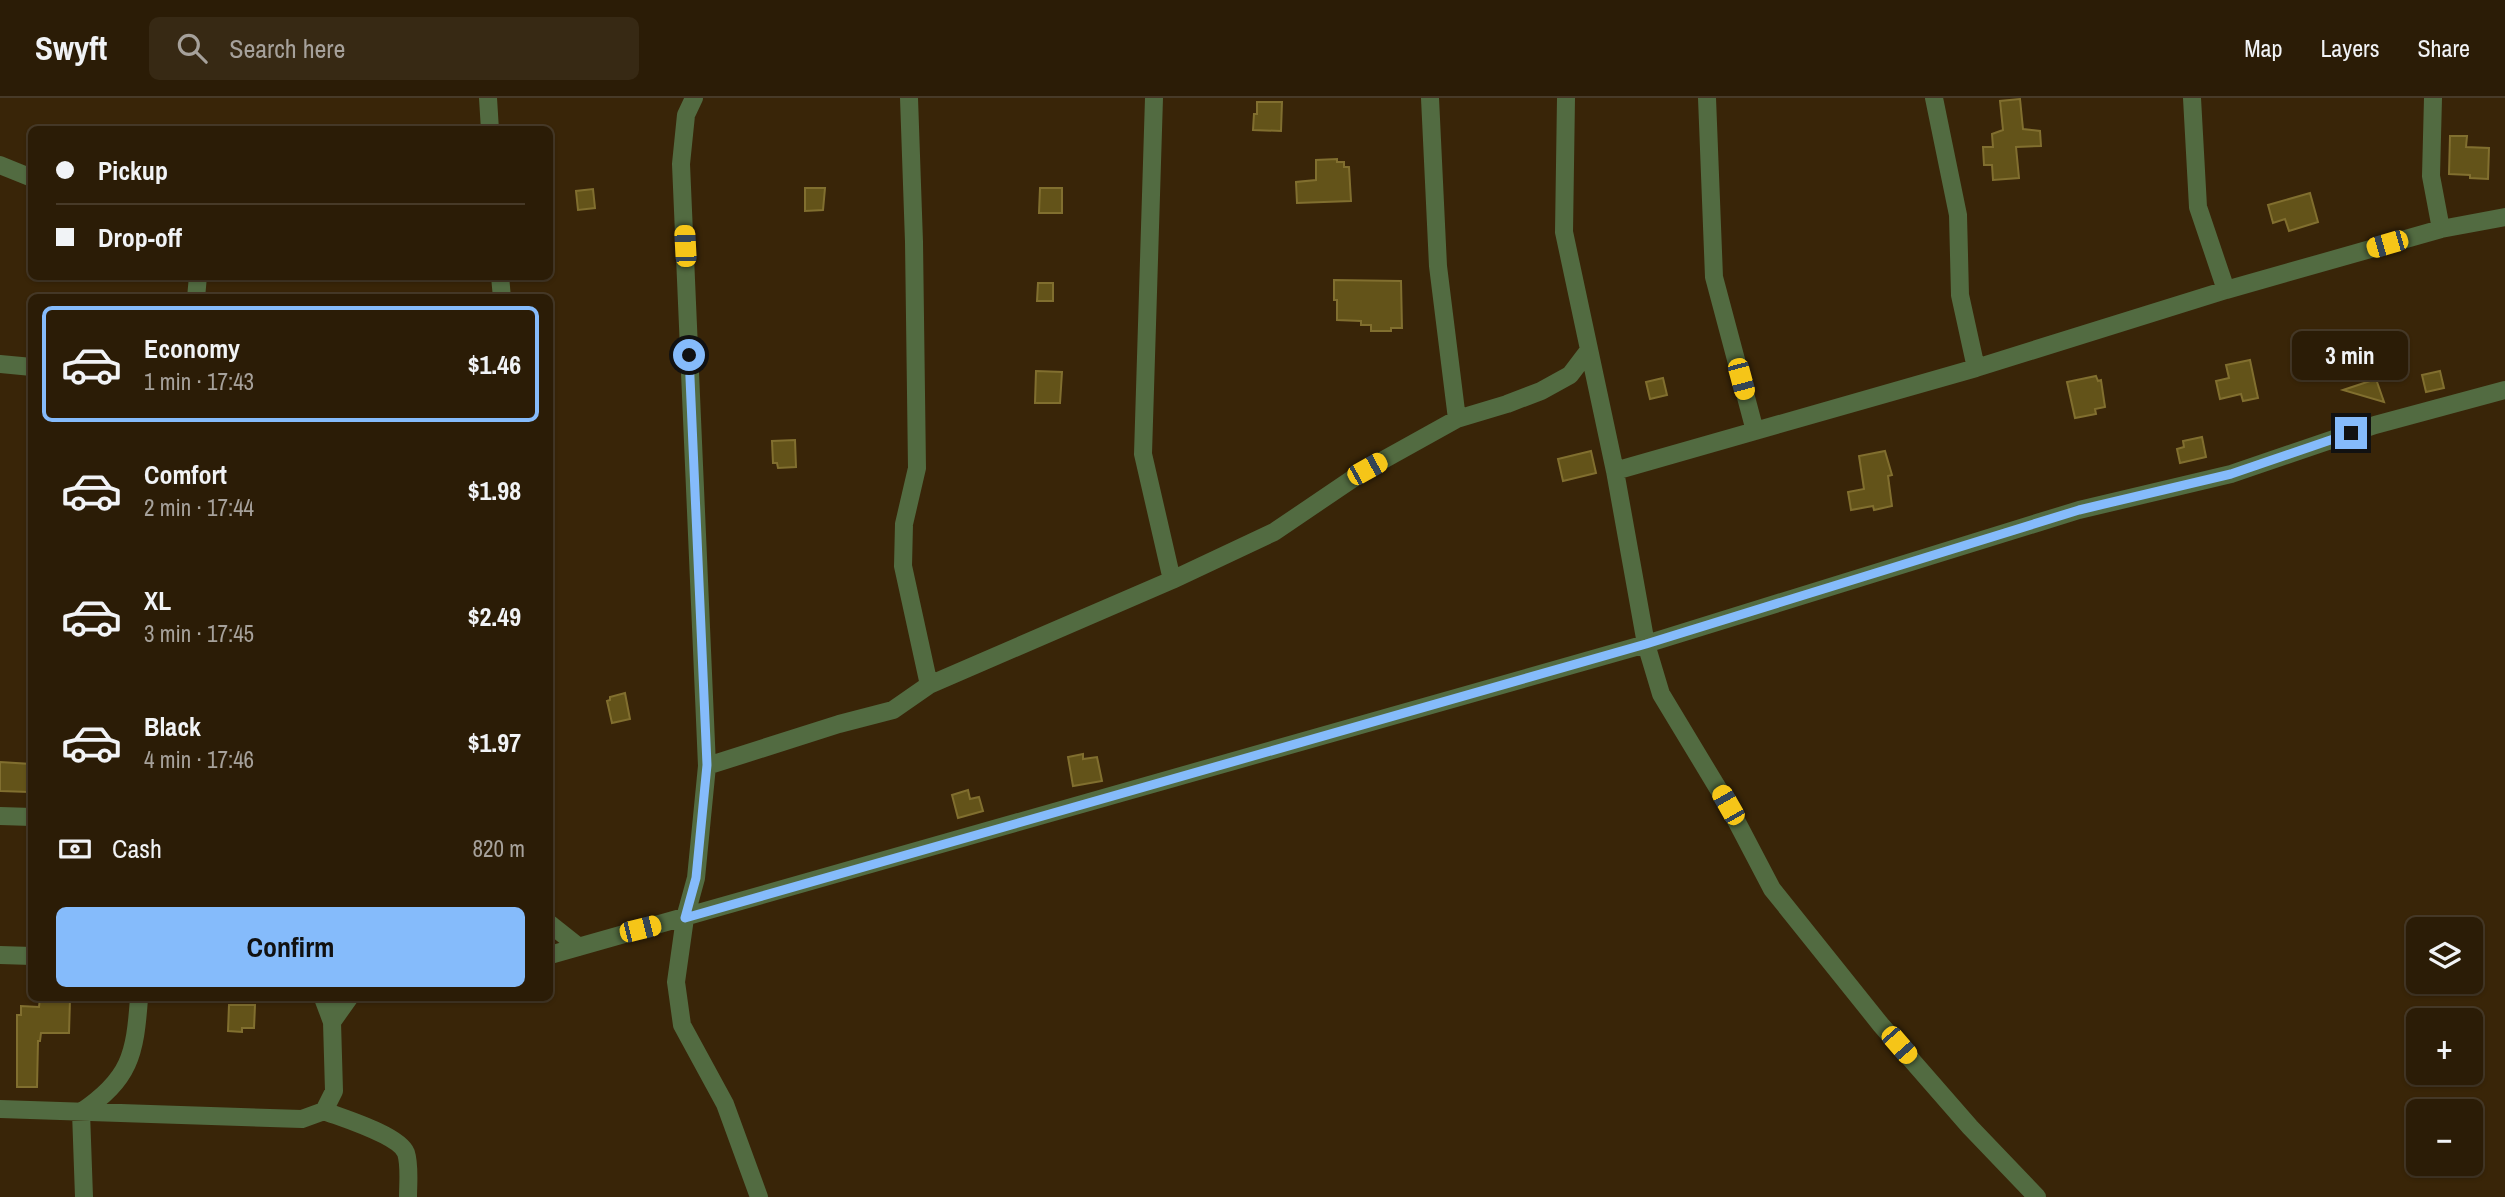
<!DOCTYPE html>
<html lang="en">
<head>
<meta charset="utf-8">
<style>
  :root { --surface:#2b1c06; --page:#372914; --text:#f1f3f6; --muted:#a6a19b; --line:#473a28; --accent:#85bbfb }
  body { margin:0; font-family:"Archivo Narrow",sans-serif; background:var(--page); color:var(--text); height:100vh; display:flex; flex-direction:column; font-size:26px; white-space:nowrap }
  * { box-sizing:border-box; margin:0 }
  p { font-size:23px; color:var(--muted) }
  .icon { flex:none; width:38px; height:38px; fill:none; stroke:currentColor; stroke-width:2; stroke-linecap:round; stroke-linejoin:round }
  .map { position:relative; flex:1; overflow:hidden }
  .panel { position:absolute; left:28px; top:196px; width:525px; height:707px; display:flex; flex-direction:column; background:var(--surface); border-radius:10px; box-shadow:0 2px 5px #0004,0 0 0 2px var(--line) }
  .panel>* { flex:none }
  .hud { position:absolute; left:28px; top:28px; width:525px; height:154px; border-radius:10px; box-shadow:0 2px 5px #0004,0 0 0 2px var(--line); display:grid; align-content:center; height:154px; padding:0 28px; background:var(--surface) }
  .fabs { position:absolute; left:2406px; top:819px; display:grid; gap:14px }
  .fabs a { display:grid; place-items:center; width:77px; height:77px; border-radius:10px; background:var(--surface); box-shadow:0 2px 5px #0004,0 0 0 2px var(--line); font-size:35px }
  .end { position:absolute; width:32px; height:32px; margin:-16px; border:9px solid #85bbfb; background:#111; box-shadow:0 0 0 4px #111 }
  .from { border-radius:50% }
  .bubble { position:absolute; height:49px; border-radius:10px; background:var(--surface); box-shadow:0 2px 5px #0004,0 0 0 2px var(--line); font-size:23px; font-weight:700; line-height:49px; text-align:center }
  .car { position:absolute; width:21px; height:42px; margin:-21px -10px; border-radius:9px; box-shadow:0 0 5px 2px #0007; background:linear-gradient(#f5c518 24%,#345 0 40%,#f5c518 0 76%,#345 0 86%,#f5c518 0) }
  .hud b { display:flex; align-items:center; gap:24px; height:66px; font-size:26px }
  .hud b+b { border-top:2px solid var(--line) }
  .hud i { width:18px; height:18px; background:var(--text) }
  ul { padding:12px 0 0; list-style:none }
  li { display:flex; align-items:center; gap:21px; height:116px; margin:0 14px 10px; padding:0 14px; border:4px solid transparent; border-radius:10px }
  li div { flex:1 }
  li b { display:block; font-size:26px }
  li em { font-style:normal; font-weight:700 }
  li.on { border-color:var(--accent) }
  li>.icon { width:63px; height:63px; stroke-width:1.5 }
  .pay { display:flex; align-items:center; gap:18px; height:77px; padding:0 28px; font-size:26px }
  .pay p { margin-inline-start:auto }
  .button { display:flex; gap:14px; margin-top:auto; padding:14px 28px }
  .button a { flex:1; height:80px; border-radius:10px; background:var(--accent); color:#111; font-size:28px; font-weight:700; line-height:80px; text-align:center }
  header { display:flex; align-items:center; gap:42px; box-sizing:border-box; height:98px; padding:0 35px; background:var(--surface); border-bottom:2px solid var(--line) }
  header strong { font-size:33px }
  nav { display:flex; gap:38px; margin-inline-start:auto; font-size:24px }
  .search { width:490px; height:63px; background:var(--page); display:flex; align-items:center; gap:18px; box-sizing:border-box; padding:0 24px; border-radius:10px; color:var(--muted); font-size:26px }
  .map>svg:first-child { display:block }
</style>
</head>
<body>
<header>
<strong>Swyft</strong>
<div class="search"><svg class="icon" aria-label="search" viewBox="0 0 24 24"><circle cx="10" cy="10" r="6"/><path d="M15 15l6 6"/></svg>Search here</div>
<nav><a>Map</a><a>Layers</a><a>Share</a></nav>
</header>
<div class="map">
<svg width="2505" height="1099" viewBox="0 0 2505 1099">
  <rect width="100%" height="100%" fill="#392508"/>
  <path fill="#635319" stroke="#816f2f" stroke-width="2" d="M2020 1 2023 31 2040 33 2041 48 2016 49 2019 80 1993 82 1992 67H1984L1983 49H1993L1992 36 2003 32 2000 3Z
    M1257 4H1282L1281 33 1253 32 1254 16H1257Z
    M2450 38H2467L2466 49 2489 50 2488 81 2470 80V77L2449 76Z
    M1337 61V64H1344V69H1349L1351 103 1297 105 1296 84 1316 82V62Z
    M805 90H825L823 112 805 113Z
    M1040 90H1062V115H1039Z
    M593 91 595 110 578 112 576 93Z
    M2310 95 2318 124 2289 133 2285 121 2273 125 2268 107Z
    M1334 182 1401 183 1402 230H1391V233H1371V227H1361V223L1337 222V202H1334Z
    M1038 185H1053V203H1037Z
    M2250 262 2258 300 2243 303 2241 296 2220 301 2216 283 2229 280 2226 267Z
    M1036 273 1062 274 1060 305H1035Z
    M2440 273 2444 290 2426 294 2422 277Z
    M2096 278 2098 283 2101 282 2105 309 2095 311 2096 316 2075 320 2067 284Z
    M1663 280 1667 297 1650 301 1646 284Z
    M2376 281 2384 304 2343 292Z
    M2202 339 2206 359 2180 365 2177 351 2184 349 2183 343Z
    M795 342 796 369 778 370 777 365H773L772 343Z
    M1591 353 1596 375 1563 383 1558 361Z
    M1885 353 1892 377 1888 378 1892 408 1874 412 1873 408 1851 412 1848 394 1864 391 1859 358Z
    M625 595 630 621 612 625 607 603 610 602V599Z
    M1083 656V661L1097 659 1102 683 1073 688 1068 659Z
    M0 664 31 666 29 694 0 693Z
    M968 692 970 701 979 699 983 713 958 720 952 697Z
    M40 900 70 901 69 935H41L40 943H38L37 989H17V917H21V908L39 909Z
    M229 907H255L254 930H242V934L228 933Z"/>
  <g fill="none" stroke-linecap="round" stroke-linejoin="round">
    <path stroke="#526b41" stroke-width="18" d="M488 0 490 32
      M694 0 686 17 681 66 707 668 696 780 685 820 676 884 682 927 725 1006 759 1099
      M909 0 914 144 917 370 904 426 903 468 929 587
      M1154 0 1143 356 1172 482
      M1430 0 1438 168 1457 321
      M1566 0 1564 134 1615 373 1646 546 1661 596 1728 707 1772 791 1881 927 1970 1029 2037 1099
      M1707 0 1714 179 1755 333
      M1934 0 1958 117 1960 197 1976 270
      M2192 0 2198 109 2226 192
      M2433 0 2431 78 2441 131
      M0 67 32 80
      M500 178 502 200
      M196 200 198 178
      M0 266 32 269
      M1615 373 1976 270 2226 192 2441 131 2505 119
      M707 668 839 626 893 612 929 587 1172 482 1274 434 1367 371 1457 321 1507 306 1541 293 1570 277 1589 252
      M0 718 32 719
      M550 826 579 849
      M0 857 32 858
      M550 857 1646 546 2079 412 2231 376 2375 327 2505 292
      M323 900 332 924
      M0 1011 302 1021 324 1013C342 1020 399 1037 406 1055 410 1067 408 1086 408 1099
      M324 1013 334 993 332 924 349 900
      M84 1099 81 1014C130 981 135 957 139 900"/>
  </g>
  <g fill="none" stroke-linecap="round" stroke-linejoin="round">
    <path stroke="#85bbfb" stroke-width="9" d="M689 257 707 667 696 780 685 820 1646 546 2079 412 2231 376 2351 335"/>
  </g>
</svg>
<div class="fabs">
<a><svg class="icon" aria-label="layers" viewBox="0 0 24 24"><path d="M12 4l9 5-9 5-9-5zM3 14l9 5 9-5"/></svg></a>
<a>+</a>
<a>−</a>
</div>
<i class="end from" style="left:689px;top:257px"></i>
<i class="end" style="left:2351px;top:335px"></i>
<div class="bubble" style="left:2292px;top:233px;width:116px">3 min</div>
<i class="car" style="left:2387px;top:146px;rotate:254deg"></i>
<i class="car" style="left:685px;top:148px;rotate:357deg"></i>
<i class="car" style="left:1741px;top:281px;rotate:165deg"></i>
<i class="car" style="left:1367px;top:371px;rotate:61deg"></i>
<i class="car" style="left:1728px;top:707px;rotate:330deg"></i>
<i class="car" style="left:640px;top:831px;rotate:76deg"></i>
<i class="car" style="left:1899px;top:947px;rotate:139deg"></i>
<div class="hud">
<b><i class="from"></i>Pickup</b>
<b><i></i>Drop-off</b>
</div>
<section class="panel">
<ul>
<li class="on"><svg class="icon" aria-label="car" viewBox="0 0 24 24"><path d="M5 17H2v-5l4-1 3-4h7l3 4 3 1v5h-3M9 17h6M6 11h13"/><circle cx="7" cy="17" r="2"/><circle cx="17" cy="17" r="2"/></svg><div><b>Economy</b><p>1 min · 17:43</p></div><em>$1.46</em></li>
<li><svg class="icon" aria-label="car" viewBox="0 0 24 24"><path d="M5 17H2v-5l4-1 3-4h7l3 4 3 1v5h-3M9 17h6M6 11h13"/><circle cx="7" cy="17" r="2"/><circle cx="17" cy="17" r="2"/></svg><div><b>Comfort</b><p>2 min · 17:44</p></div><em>$1.98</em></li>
<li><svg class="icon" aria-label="car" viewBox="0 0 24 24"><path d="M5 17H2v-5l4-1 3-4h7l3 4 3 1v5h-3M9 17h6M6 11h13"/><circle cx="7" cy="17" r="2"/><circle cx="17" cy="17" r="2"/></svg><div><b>XL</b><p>3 min · 17:45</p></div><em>$2.49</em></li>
<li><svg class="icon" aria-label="car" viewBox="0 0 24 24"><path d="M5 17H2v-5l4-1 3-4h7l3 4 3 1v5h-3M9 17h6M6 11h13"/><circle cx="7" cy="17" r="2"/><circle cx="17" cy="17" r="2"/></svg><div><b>Black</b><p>4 min · 17:46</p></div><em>$1.97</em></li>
</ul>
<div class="pay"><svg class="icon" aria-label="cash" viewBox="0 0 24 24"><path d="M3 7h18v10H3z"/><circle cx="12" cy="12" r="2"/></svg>Cash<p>820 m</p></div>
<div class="button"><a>Confirm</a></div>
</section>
</div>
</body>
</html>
